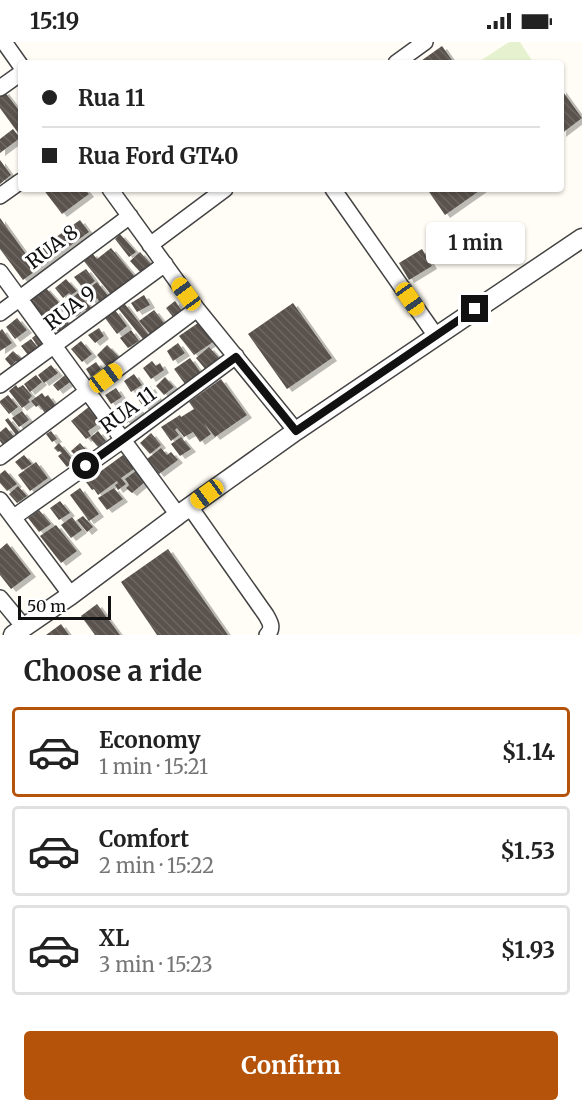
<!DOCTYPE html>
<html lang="en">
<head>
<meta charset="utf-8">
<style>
  :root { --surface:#fff; --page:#f6f6f6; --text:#222; --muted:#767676; --line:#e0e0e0; --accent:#b45309 }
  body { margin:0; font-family:Merriweather,serif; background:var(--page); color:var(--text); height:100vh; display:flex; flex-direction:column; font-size:22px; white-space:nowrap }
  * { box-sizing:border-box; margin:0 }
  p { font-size:20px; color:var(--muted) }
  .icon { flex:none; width:33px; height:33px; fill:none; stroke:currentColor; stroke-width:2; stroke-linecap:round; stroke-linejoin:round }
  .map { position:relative; height:593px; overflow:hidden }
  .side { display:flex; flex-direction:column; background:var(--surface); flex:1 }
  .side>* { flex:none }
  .top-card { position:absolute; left:18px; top:18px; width:546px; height:132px; border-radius:6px; box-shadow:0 2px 4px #0004; display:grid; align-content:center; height:132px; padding:0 24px; background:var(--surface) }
  .scale { position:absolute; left:18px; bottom:15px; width:93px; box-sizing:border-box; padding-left:6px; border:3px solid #111; border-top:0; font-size:16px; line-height:21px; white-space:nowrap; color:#111; -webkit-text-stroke:4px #fff; paint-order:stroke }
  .end { position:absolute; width:27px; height:27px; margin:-14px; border:8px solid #111; background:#fff; box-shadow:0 0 0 3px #fff }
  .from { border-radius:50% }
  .bubble { position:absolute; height:42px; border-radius:6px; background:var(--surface); box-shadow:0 2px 4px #0004; font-size:20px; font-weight:700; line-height:42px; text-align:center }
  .car { position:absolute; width:18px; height:36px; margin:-18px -9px; border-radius:8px; box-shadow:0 0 4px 2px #0007; background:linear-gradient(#f5c518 24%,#345 0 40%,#f5c518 0 76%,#345 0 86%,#f5c518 0) }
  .top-card b { display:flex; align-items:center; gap:21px; height:57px; font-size:22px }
  .top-card b+b { border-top:2px solid var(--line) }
  .top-card i { width:15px; height:15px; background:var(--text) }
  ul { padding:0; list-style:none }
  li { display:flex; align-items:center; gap:18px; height:90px; margin:0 12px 9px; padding:0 12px; border:3px solid var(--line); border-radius:6px }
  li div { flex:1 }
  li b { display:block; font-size:22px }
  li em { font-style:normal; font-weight:700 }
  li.selected { border-color:var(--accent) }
  li>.icon { width:54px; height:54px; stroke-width:1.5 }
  h2 { padding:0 24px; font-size:27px; line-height:72px }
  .button { display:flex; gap:12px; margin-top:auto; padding:12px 24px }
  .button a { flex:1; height:69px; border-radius:6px; background:var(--accent); color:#fff; font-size:24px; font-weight:700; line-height:69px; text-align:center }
  .status { display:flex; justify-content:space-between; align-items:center; height:42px; padding:0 30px; background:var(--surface); direction:ltr }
  .status svg { height:16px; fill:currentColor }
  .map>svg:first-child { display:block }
</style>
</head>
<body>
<div class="status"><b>15:19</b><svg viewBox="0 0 49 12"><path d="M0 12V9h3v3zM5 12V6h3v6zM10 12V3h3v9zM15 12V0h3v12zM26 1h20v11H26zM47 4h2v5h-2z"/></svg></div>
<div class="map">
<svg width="582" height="593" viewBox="0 0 582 593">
  <defs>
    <pattern id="building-back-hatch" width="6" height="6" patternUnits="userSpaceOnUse" patternTransform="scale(1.5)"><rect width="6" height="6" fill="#5a524d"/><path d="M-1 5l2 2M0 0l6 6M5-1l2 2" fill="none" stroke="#6d6662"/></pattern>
    <filter id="shadow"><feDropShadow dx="5" dy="3" stdDeviation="0" flood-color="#0004"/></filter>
  </defs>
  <rect width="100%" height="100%" fill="#fffdf5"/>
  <path fill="#e6f2cf" d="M509 0H520L533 20 531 21H477Z"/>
  <path fill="url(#building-back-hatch)" filter="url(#shadow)" d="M442 4 454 21H418Z
    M561 47 582 76 561 92Z
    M4 49 21 71V95L0 66V52Z
    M13 87 20 96 0 111V97Z
    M0 118 11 133 0 142Z
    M43 147H85L89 152 62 172Z
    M427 147H482L445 173Z
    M0 176 28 215 80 178 89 190 23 238 0 207Z
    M120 192 136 210 129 215 115 197Z
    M111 206 136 236 112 254 83 218 92 211 97 217Z
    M422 207 432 224 409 238 399 221Z
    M140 210 151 222 141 231 130 219Z
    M86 227 95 239 88 244 86 241 82 245 74 235Z
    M66 237 77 249 71 253 69 251 63 256 55 246Z
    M97 240 110 256 101 262 97 256 92 260 84 250Z
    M45 245 62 264 44 279 27 260Z
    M78 251 93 268 89 271 85 267 76 275 69 267 72 265 68 259Z
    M144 253 150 263 137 270 131 261Z
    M175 259 182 269 173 275 166 266Z
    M124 261 152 297 146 301 117 265Z
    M293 261 332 316 287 347 248 292Z
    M115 268 127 284 117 292 105 276Z
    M154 268 165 282 151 293 139 279Z
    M61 273 69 282 58 290 51 281Z
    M17 276 27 288 15 297 6 285Z
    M198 281 213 300 194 313 179 294Z
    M99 286 104 294 95 301 88 293Z
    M2 287 12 301 0 309V289Z
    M131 288 139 299 128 306 120 296Z
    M37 292 45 303 40 307 32 296Z
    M31 297 38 306 28 313 21 304Z
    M81 299 92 312 82 320 71 307Z
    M178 301 185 311 173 319 167 309Z
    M107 303 119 315 107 325 97 313Z
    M209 305 220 317 206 328 196 316Z
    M13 309 23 318 19 321 16 319 11 324 5 317Z
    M190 316 201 331 185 342 174 327Z
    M152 319 156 324 160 321 164 328 151 337 143 326Z
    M96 320 101 327 91 335 86 327Z
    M51 323 58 331 44 341 38 333Z
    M134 332 142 343 131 350 124 339Z
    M36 333 42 340 30 350 24 342Z
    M65 333 70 340 58 349 53 343Z
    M165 335 174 345 164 353 156 344Z
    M221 337 247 373 215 395 204 381 211 392 200 400 193 390 184 395 177 386 175 388 179 393 171 399 161 385 180 373 181 375 194 367 189 360Z
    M16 343 18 346 23 343 32 354 28 358 30 360 22 366 9 349Z
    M150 344 159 358 145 367 136 354Z
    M116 346 122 355 111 362 105 353Z
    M42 351 45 355 48 353 56 364 45 371 39 363 36 365 31 359Z
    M8 353 18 365 9 372 0 361V359Z
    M135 363 141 370 127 381 121 374Z
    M90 364 102 379 88 389 91 394 86 397 71 379Z
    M22 369 29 378 19 385 12 376Z
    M8 376 19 390 16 393 5 378Z
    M6 385 14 395 3 403 0 399V390Z
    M51 389 57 397 52 400 46 392Z
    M98 389 106 399 98 405 90 396Z
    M151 391 161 403 150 412 140 401Z
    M181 395 191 407 180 414 171 402Z
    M59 401 74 419 67 425 58 414 62 411 60 409 58 410 54 406Z
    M80 401 91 413 82 420 78 416 76 418 72 414 74 412 71 409Z
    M161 406 167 413 171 410 178 418 159 432 147 417Z
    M24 413 32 422 22 428 15 420Z
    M123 413 134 427 121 436 126 442 118 448 115 443 118 441 117 439 98 453 94 447 92 448 86 440Z
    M36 420 48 436 30 449 18 433Z
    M5 428 17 442 7 449 0 441V432Z
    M137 428 146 439 132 451 126 446 129 443 125 437Z
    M18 444 27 454 17 461 9 452Z
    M80 446 99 472 89 479 70 453Z
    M114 446 123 457 107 468 98 456Z
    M60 459 70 471 59 478 50 466Z
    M39 468 51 482 39 490 28 476Z
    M83 474 93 485 87 490 77 478Z
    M72 475 82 488 71 496 61 483Z
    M56 483 77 509 61 521 40 494Z
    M7 501 31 532 11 547 0 533V507Z
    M168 507 228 593H157L121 540Z
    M97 562 120 593H95L81 574Z
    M61 582 69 593H46Z"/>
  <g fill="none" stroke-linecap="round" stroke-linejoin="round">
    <g stroke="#444" stroke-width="18">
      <path id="minor" d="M4 0 21 24
        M396 21 425 0
        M0 46 21 31
        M110 147 197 267 296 389
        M333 147 436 294
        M0 154 21 139
        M150 203 225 147
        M0 230 178 473
        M0 271 130 174
        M0 343 165 222
        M0 415 197 267
        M0 458 71 553
        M190 465 266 573C270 580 274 586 267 593
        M14 475 123 398 236 314
        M0 556 24 585"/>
    </g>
    <g stroke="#444" stroke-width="21">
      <path id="tertiary" d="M13 593 71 553 178 473 296 389 582 196"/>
    </g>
    <use href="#minor" stroke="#fff" stroke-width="15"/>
    <use href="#tertiary" stroke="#fff" stroke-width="18"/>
  </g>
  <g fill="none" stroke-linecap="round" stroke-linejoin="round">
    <path stroke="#111" stroke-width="8" d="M86 424 236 315 296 389 475 267"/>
  </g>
  <g text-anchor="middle" stroke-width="6" stroke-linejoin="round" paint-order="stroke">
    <g font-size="20" fill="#111" stroke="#fff">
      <text transform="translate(52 205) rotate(-37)" y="7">RUA 8</text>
      <text transform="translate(70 266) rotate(-37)" y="7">RUA 9</text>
      <text transform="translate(128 368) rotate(-36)" y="7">RUA 11</text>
    </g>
  </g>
</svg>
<div class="scale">50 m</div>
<i class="end from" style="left:86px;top:424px"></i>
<i class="end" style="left:475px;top:267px"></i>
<div class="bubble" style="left:426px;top:180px;width:99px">1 min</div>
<i class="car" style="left:186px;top:252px;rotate:324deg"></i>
<i class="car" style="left:410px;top:257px;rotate:145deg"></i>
<i class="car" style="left:106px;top:336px;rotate:53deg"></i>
<i class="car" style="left:207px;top:452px;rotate:234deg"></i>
<div class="top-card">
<b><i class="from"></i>Rua 11</b>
<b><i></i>Rua Ford GT40</b>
</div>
</div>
<section class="side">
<h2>Choose a ride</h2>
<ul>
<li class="selected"><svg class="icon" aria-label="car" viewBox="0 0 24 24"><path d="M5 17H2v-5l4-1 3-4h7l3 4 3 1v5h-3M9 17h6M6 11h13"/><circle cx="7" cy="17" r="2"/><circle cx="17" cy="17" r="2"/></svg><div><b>Economy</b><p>1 min · 15:21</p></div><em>$1.14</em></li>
<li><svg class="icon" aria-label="car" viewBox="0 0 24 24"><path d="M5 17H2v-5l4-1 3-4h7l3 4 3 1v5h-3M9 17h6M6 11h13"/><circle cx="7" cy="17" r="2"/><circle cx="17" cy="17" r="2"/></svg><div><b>Comfort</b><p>2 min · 15:22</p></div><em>$1.53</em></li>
<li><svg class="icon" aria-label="car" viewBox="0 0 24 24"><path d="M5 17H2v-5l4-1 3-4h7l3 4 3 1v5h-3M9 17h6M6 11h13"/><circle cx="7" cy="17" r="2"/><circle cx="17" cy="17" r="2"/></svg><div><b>XL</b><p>3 min · 15:23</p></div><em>$1.93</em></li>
</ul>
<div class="button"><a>Confirm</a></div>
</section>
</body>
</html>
